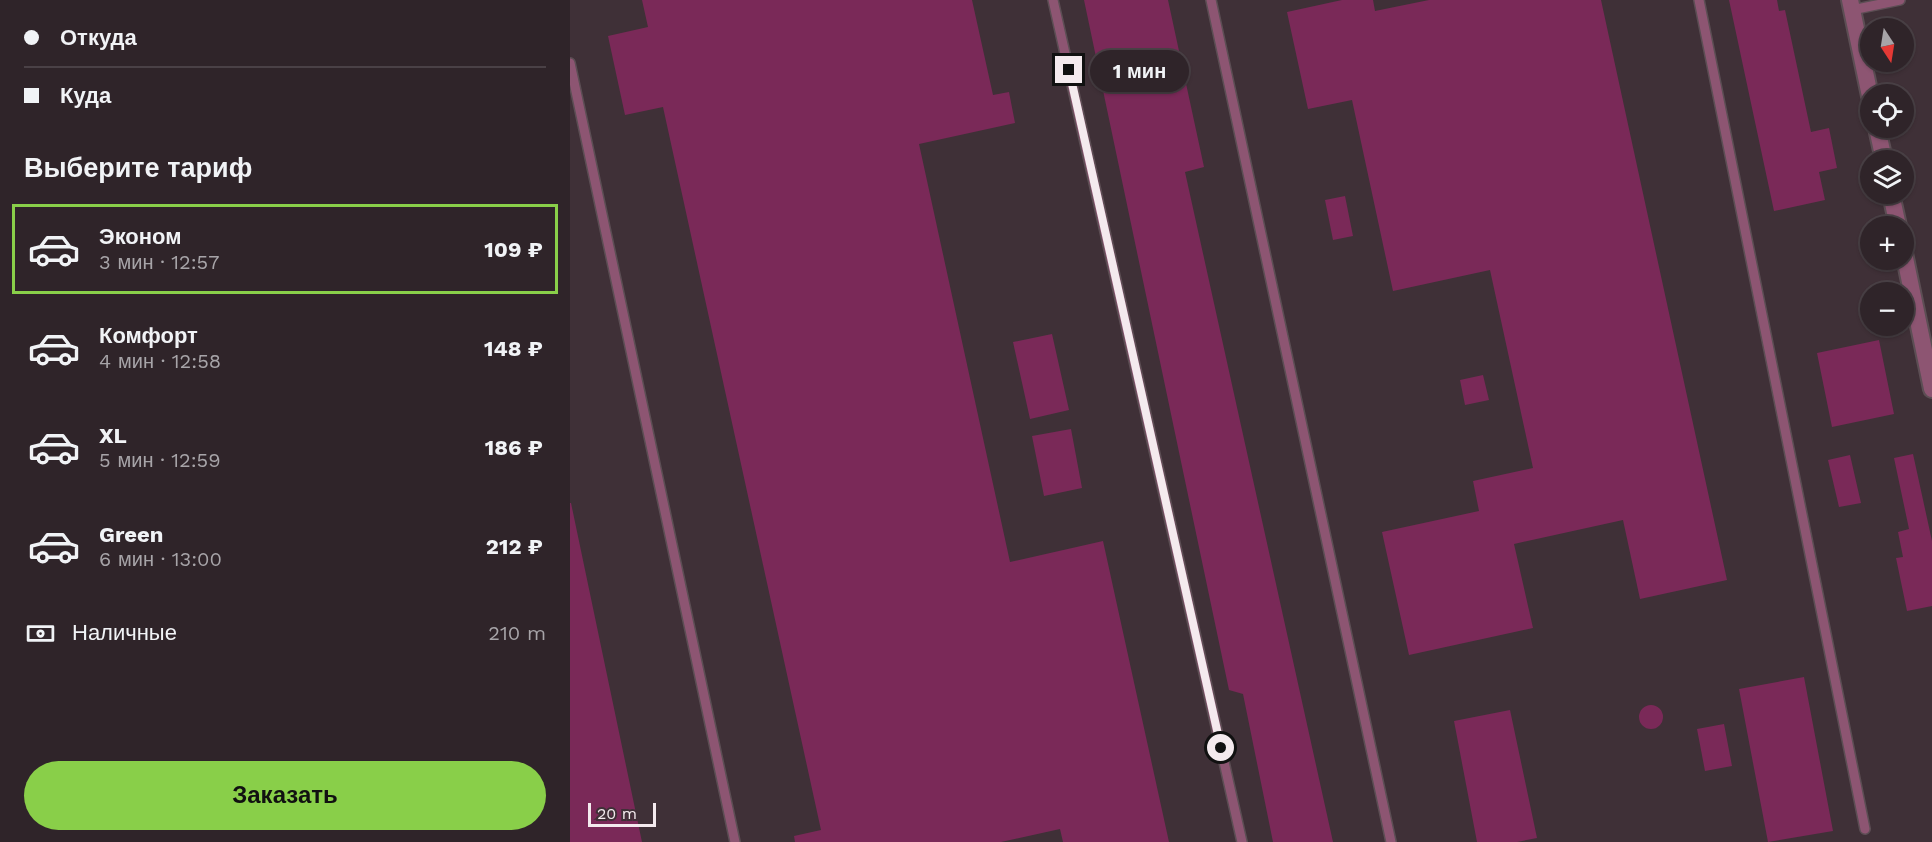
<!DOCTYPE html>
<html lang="ru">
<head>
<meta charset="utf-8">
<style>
  :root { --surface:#2f2429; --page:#372c31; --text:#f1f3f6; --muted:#a7a4a8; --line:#4a4146; --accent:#89cf49 }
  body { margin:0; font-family:"Work Sans",sans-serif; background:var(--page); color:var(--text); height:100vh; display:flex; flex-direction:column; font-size:22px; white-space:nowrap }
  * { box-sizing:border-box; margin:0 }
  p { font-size:20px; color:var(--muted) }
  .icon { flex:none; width:33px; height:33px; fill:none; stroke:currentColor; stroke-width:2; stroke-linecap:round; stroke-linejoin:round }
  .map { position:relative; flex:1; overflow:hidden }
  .sheet { display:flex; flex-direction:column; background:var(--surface); width:570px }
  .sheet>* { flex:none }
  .hud { display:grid; align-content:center; height:132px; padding:0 24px; background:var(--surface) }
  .needle { width:39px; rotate:168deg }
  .controls { position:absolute; left:1290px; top:18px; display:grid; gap:12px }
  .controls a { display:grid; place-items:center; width:54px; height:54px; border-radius:50%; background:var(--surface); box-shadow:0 2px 4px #0004,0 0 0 2px var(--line); font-size:30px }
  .scale { position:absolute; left:18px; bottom:15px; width:68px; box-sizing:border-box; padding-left:6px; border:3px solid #f4eaee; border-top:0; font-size:16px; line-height:21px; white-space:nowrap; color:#f4eaee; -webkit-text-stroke:4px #3f3037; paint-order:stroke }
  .end { position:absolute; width:27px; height:27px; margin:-14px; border:8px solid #f4eaee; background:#111; box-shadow:0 0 0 3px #111 }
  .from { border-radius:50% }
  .bubble { position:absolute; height:42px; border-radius:21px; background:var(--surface); box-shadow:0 2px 4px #0004,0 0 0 2px var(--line); font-size:20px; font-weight:700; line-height:42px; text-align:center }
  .hud b { display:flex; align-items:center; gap:21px; height:57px; font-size:22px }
  .hud b+b { border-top:2px solid var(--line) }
  .hud i { width:15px; height:15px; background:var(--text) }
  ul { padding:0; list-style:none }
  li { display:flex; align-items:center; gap:18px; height:90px; margin:0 12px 9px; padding:0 12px; border:3px solid transparent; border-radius:0px }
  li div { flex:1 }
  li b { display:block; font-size:22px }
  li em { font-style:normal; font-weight:700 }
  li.selected { border-color:var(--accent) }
  li>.icon { width:54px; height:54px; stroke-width:1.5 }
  h2 { padding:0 24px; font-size:27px; line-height:72px }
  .pay { display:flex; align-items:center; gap:15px; height:66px; padding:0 24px; font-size:22px }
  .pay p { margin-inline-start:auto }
  .primary-button { display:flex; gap:12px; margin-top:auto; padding:12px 24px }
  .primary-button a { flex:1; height:69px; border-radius:36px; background:var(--accent); color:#111; font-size:24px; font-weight:700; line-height:69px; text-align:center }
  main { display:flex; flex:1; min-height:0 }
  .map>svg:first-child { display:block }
</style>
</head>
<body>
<main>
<section class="sheet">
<div class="hud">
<b><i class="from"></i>Откуда</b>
<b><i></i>Куда</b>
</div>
<h2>Выберите тариф</h2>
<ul>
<li class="selected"><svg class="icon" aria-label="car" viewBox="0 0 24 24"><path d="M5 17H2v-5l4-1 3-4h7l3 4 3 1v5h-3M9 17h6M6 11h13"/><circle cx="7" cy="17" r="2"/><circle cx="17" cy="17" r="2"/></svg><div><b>Эконом</b><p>3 мин · 12:57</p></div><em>109 ₽</em></li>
<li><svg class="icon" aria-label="car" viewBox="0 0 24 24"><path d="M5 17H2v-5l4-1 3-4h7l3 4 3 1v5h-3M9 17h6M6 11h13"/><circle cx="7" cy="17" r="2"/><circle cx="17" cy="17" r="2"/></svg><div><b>Комфорт</b><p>4 мин · 12:58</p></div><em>148 ₽</em></li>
<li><svg class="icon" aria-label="car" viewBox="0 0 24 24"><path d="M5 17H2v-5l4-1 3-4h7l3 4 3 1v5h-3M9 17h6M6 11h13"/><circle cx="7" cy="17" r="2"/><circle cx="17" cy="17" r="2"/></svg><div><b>XL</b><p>5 мин · 12:59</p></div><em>186 ₽</em></li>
<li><svg class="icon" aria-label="car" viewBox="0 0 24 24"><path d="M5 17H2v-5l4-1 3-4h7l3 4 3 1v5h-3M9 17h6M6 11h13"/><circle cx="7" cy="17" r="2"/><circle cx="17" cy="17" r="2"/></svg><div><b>Green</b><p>6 мин · 13:00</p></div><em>212 ₽</em></li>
</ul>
<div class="pay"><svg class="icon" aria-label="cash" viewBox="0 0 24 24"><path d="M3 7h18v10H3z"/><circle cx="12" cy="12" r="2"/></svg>Наличные<p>210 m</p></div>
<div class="primary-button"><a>Заказать</a></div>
</section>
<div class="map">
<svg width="1362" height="842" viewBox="0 0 1362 842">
  <rect width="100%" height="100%" fill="#3f3037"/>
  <path fill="#7a2958" d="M72 0H402L423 95 439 92 445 123 349 144 440 562 533 541 599 842H493L490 829 431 842H225L224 836 251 830 93 107 55 115 38 36 78 27Z
    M514 0H598L634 167 615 172 763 842H703L673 694 659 690Z
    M772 0H803L805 11 859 0H1031L1157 580 1070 599 1053 520 944 544 963 628 839 655 812 532 909 511 903 481 963 468 920 270 823 291 782 100 738 109 717 12Z
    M1159 0H1207L1209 11 1215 10 1241 132 1259 128 1267 168 1249 172 1255 200 1204 211Z
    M775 196 783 236 763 240 755 200Z
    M482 334 499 410 460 419 443 342Z
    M1309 340 1324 414 1262 427 1247 353Z
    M913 375 919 400 895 405 890 380Z
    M501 429 512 488 474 496 462 436Z
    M1343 454 1362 541V606L1337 611 1326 558 1333 557 1328 532 1339 529 1324 458Z
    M1280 455 1291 503 1269 507 1258 460Z
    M0 503H1L72 842H0Z
    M1234 677 1263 831 1198 842 1169 689Z
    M1069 717a12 12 0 1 1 24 0a12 12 0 1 1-24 0Z
    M940 710 967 838 947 842H907L884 721Z
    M1154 724 1162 766 1135 771 1127 729Z"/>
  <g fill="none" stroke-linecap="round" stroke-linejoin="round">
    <g stroke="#5c4e54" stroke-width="12">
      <path id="service" d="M483 0 672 842
        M641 0 821 842
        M1129 0 1295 829
        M1282 10 1330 0
        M0 63 165 842"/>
    </g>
    <g stroke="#5c4e54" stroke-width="20">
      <path id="minor" d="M1280 0 1300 96
        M1307 128 1314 160
        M1321 194 1328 226
        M1334 253 1362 389"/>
    </g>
    <use href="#service" stroke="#8d5572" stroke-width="9"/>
    <use href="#minor" stroke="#8d5572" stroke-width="16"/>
  </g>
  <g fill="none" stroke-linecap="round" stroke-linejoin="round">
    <path stroke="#f4eaee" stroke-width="8" d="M499 70 651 748"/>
  </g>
</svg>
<div class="controls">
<a><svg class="needle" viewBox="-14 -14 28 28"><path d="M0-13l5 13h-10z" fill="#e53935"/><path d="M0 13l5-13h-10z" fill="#a7a4a8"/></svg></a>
<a><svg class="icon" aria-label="locate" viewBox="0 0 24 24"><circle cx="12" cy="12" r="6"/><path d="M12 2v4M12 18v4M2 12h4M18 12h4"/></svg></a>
<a><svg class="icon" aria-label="layers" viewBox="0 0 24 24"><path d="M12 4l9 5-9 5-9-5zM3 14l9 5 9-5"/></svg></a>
<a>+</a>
<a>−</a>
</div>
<div class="scale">20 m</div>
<i class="end from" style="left:651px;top:748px"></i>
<i class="end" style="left:499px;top:70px"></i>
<div class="bubble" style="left:520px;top:50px;width:99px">1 мин</div>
</div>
</main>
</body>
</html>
